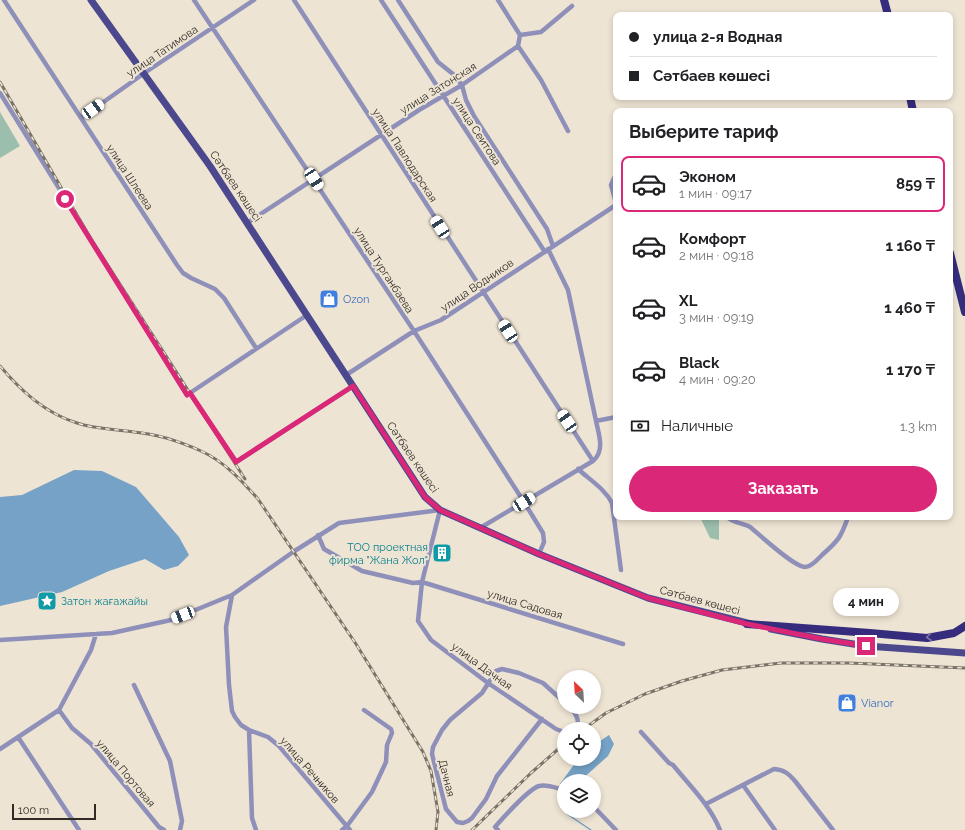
<!DOCTYPE html>
<html lang="ru">
<head>
<meta charset="utf-8">
<style>
  :root { --surface:#fff; --page:#f6f6f6; --text:#202124; --muted:#757577; --line:#e0e0e0; --accent:#db2777 }
  body { margin:0; font-family:Raleway,sans-serif; background:var(--page); color:var(--text); height:100vh; display:flex; flex-direction:column; font-size:15px; white-space:nowrap }
  * { box-sizing:border-box; margin:0 }
  p { font-size:13px; color:var(--muted) }
  .icon { flex:none; width:22px; height:22px; fill:none; stroke:currentColor; stroke-width:2; stroke-linecap:round; stroke-linejoin:round }
  .map { position:relative; flex:1; overflow:hidden }
  .drawer { position:absolute; left:613px; top:108px; width:340px; height:412px; display:flex; flex-direction:column; background:var(--surface); border-radius:8px; box-shadow:0 2px 6px #0003 }
  .drawer>* { flex:none }
  .top-card { position:absolute; left:613px; top:12px; width:340px; height:88px; border-radius:8px; box-shadow:0 2px 6px #0003; display:grid; align-content:center; height:88px; padding:0 16px; background:var(--surface) }
  .needle { width:26px; rotate:335deg }
  .buttons { position:absolute; left:557px; top:670px; display:grid; gap:8px }
  .buttons a { display:grid; place-items:center; width:44px; height:44px; border-radius:50%; background:var(--surface); box-shadow:0 2px 6px #0003; font-size:20px }
  .scale { position:absolute; left:12px; bottom:10px; width:84px; box-sizing:border-box; padding-left:4px; border:2px solid #302c25; border-top:0; font-size:11px; line-height:14px; white-space:nowrap; color:#302c25; -webkit-text-stroke:3px #eee4d3; paint-order:stroke }
  .end { position:absolute; width:18px; height:18px; margin:-9px; border:5px solid #db2777; background:#fff; box-shadow:0 0 0 2px #fff }
  .from { border-radius:50% }
  .bubble { position:absolute; height:28px; border-radius:14px; background:var(--surface); box-shadow:0 2px 6px #0003; font-size:13px; font-weight:700; line-height:28px; text-align:center }
  .car { position:absolute; width:12px; height:24px; margin:-12px -6px; border-radius:5px; box-shadow:0 0 3px 1px #0007; background:linear-gradient(#fff 24%,#345 0 40%,#fff 0 76%,#345 0 86%,#fff 0) }
  .top-card b { display:flex; align-items:center; gap:14px; height:38px; font-size:15px }
  .top-card b+b { border-top:1px solid var(--line) }
  .top-card i { width:10px; height:10px; background:var(--text) }
  ul { padding:0; list-style:none }
  li { display:flex; align-items:center; gap:12px; height:56px; margin:0 8px 6px; padding:0 8px; border:2px solid transparent; border-radius:8px }
  li div { flex:1 }
  li b { display:block; font-size:15px }
  li em { font-style:normal; font-weight:700 }
  li.active { border-color:var(--accent) }
  li>.icon { width:36px; height:36px; stroke-width:1.5 }
  h2 { padding:0 16px; font-size:18px; line-height:48px }
  .pay { display:flex; align-items:center; gap:10px; height:44px; padding:0 16px; font-size:15px }
  .pay p { margin-inline-start:auto }
  .primary-button { display:flex; gap:8px; margin-top:auto; padding:8px 16px }
  .primary-button a { flex:1; height:46px; border-radius:24px; background:var(--accent); color:#fff; font-size:16px; font-weight:700; line-height:46px; text-align:center }
  .map>svg:first-child { display:block }
</style>
</head>
<body>
<div class="map">
<svg width="965" height="830" viewBox="0 0 965 830">
  <rect width="100%" height="100%" fill="#eee4d3"/>
  <path fill="#9cbfad" d="M0 112 20 146 0 158Z
    M700 517H719V540L710 538Z"/>
  <path fill="#75a2c6" d="M74 470 102 471 136 487 179 537 189 555 178 566 164 570 145 559 109 571 62 592 0 606V497L22 495Z
    M609 735 614 744 608 756 580 781H564V785L560 784 578 759H594V745Z"/>
  <g fill="none" stroke-linecap="round" stroke-linejoin="round">
    <path stroke="#75a2c6" stroke-width="1.5" d="M563 792 560 800 564 807
      M566 811 567 814 591 830"/>
    <path stroke="#8f90b9" stroke-width="4.5" d="M4 0 177 265 183 273 191 278 215 289 224 298 256 348
      M194 0 414 331 524 502 543 533 544 542 539 554
      M294 0 593 461
      M381 0 545 252
      M398 0 438 62 453 74 462 85 466 100 474 116 547 229 553 246
      M498 0 520 35 518 46 541 80 568 131
      M520 35 541 32 572 6
      M0 93 187 395 190 393 236 462 353 386
      M81 118 143 74 254 0
      M616 174 611 185 616 203
      M247 223 419 110 462 85 518 46
      M346 375 414 331 441 320 616 205
      M190 393 307 315
      M596 421 616 417
      M578 469C590 480 605 489 612 503L621 570
      M727 517C733 523 743 523 750 527 760 535 794 567 805 567 812 567 818 559 822 555 839 540 841 537 848 517
      M480 528 593 461C605 451 599 435 596 421L568 290 548 249
      M318 535 324 549 362 571 413 583 422 582 623 644
      M232 595 226 627 229 685 232 711 235 717 241 725 249 730 268 737 279 746 350 830
      M0 640 112 633 171 620 232 595 293 552 339 523 440 510 422 582 418 621 431 640 488 683 556 729 564 732
      M134 685 170 761 182 821 180 830
      M570 707C574 712 578 716 578 723L572 729
      M59 710 72 728 91 744 159 827 164 830
      M542 719 497 776 486 799 472 818 468 821 463 823 457 822 446 809 432 754 433 747 442 730 450 720 482 693 496 671 502 669 519 673 543 683 564 702
      M249 730 252 818 256 830
      M641 732 669 763 673 765C690 786 710 805 720 830
      M18 737 79 830
      M0 749 59 710 91 650 96 634
      M743 785 775 830
      M706 804 774 769C784 770 788 773 795 781L833 830
      M594 807 616 830
      M342 830 347 826 372 792 386 762 387 745 392 733 391 729 364 710
      M498 830 495 827C504 817 527 790 539 786 547 784 556 788 564 790"/>
    <path stroke="#4c488e" stroke-width="7" d="M91 0 210 166 425 497 440 510 539 554 648 598 751 624
      M771 629 822 639 866 646 965 653"/>
    <path stroke="#362c7d" stroke-width="8" d="M884 0 888 15
      M910 97 913 111
      M950 253 965 312
      M747 624 870 633 927 638 954 633 965 626"/>
    <g stroke="#797368" stroke-width="3">
      <path id="rail" d="M0 82 91 239 245 479
        M0 366C21 391 45 413 77 423 95 429 115 429 134 432 157 434 179 441 201 451 225 462 241 480 258 499L356 644 423 752 431 771 438 812 436 830
        M584 729 606 713 645 694 682 681 722 670 781 663H849L965 668
        M472 830 531 773 564 744"/>
    </g>
    <use href="#rail" stroke="#eee4d3" stroke-width="1.5" stroke-dasharray="4.5" stroke-linecap="butt"/>
  </g>
  <defs><path id="oneway-chevron" d="M-2-3.5L2.5 0L-2 3.5" fill="none" stroke-width="1.6" stroke-linecap="round" stroke-linejoin="round"/></defs>
  <use stroke="#80769f" href="#oneway-chevron" transform="translate(929 637) rotate(175)"/>
  <g fill="none" stroke-linecap="round" stroke-linejoin="round">
    <path stroke="#db2777" stroke-width="5" d="M65 199 187 395 190 393 236 462 353 386 425 497 440 510 539 554 648 598 747 624 822 639 866 646"/>
  </g>
  <defs>
    <g id="shop-square" transform="scale(1)"><rect x="-9" y="-9" width="18" height="18" rx="4" fill="#3f7fe0" stroke="#eee4d3"/><path d="M-5-2.5h2.3a2.7 3.5 0 0 1 5.4 0H5L5.5 6h-11ZM-1.5-2.5h3a1.5 2.3 0 0 0-3 0Z" fill="#fff"/></g>
    <g id="building-square" transform="scale(1)"><rect x="-9" y="-9" width="18" height="18" rx="4" fill="#0f9aa8" stroke="#eee4d3"/><path d="M-4-6H4V6H1V3H-1V6H-4ZM-2.5-4.3h1.7v1.8h-1.7ZM.8-4.3h1.7v1.8H.8ZM-2.5-1h1.7V.8h-1.7ZM.8-1h1.7V.8H.8Z" fill="#fff"/></g>
    <g id="sight-square" transform="scale(1)"><rect x="-9" y="-9" width="18" height="18" rx="4" fill="#0f9aa8" stroke="#eee4d3"/><path d="M0-6L1.8-2.2L6-1.7L2.9 1.2L3.7 5.4L0 3.3L-3.7 5.4L-2.9 1.2L-6-1.7L-1.8-2.2Z" fill="#fff"/></g>
  </defs>
  <g fill-rule="evenodd">
    <use href="#shop-square" x="329" y="299"/>
    <use href="#building-square" x="442" y="553"/>
    <use href="#sight-square" x="47" y="601"/>
    <use href="#shop-square" x="847" y="703"/>
  </g>
  <g text-anchor="middle" stroke-width="4" stroke-linejoin="round" paint-order="stroke">
    <g font-size="11" fill="#302c25" stroke="#eee4d3">
      <text transform="translate(162 51) rotate(-34)" y="4">улица Татимова</text>
      <text transform="translate(438 88) rotate(-32)" y="4">улица Затонская</text>
      <text transform="translate(477 131) rotate(57)" y="4">улица Сеитова</text>
      <text transform="translate(405 155) rotate(57)" y="4">улица Павлодарская</text>
      <text transform="translate(130 177) rotate(57)" y="4">улица Шлеева</text>
      <text transform="translate(236 186) rotate(56)" y="4">Сәтбаев көшесі</text>
      <text transform="translate(384 270) rotate(57)" y="4">улица Турганбаева</text>
      <text transform="translate(477 285) rotate(-34)" y="4">улица Водников</text>
      <text transform="translate(413 457) rotate(56)" y="4">Сәтбаев көшесі</text>
      <text transform="translate(700 600) rotate(15)" y="4">Сәтбаев көшесі</text>
      <text transform="translate(525 604) rotate(17)" y="4">улица Садовая</text>
      <text transform="translate(482 666) rotate(36)" y="4">улица Дачная</text>
      <text transform="translate(310 770) rotate(49)" y="4">улица Речников</text>
      <text transform="translate(126 773) rotate(50)" y="4">улица Портовая</text>
      <text transform="translate(447 778) rotate(76)" y="4">Дачная</text>
    </g>
    <g font-size="11" fill="#366cbe" stroke="#eee4d3" text-anchor="start">
      <text x="343" y="303">Ozon</text>
      <text x="861" y="707">Vianor</text>
    </g>
    <g font-size="11" fill="#0d838f" stroke="#eee4d3" text-anchor="end">
      <text x="428" y="551">ТОО проектная<tspan x="428" dy="13">фирма "Жана Жол"</tspan></text>
      <text x="61" y="605" text-anchor="start">Затон жағажайы</text>
    </g>
  </g>
</svg>
<div class="buttons">
<a><svg class="needle" viewBox="-14 -14 28 28"><path d="M0-13l5 13h-10z" fill="#e53935"/><path d="M0 13l5-13h-10z" fill="#757577"/></svg></a>
<a><svg class="icon" aria-label="locate" viewBox="0 0 24 24"><circle cx="12" cy="12" r="6"/><path d="M12 2v4M12 18v4M2 12h4M18 12h4"/></svg></a>
<a><svg class="icon" aria-label="layers" viewBox="0 0 24 24"><path d="M12 4l9 5-9 5-9-5zM3 14l9 5 9-5"/></svg></a>
</div>
<div class="scale">100 m</div>
<i class="end from" style="left:65px;top:199px"></i>
<i class="end" style="left:866px;top:646px"></i>
<div class="bubble" style="left:833px;top:588px;width:66px">4 мин</div>
<i class="car" style="left:93px;top:109px;rotate:55deg"></i>
<i class="car" style="left:314px;top:179px;rotate:147deg"></i>
<i class="car" style="left:440px;top:227px;rotate:327deg"></i>
<i class="car" style="left:508px;top:331px;rotate:327deg"></i>
<i class="car" style="left:567px;top:421px;rotate:326deg"></i>
<i class="car" style="left:524px;top:502px;rotate:58deg"></i>
<i class="car" style="left:183px;top:615px;rotate:249deg"></i>
<div class="top-card">
<b><i class="from"></i>улица 2-я Водная</b>
<b><i></i>Сәтбаев көшесі</b>
</div>
<section class="drawer">
<h2>Выберите тариф</h2>
<ul>
<li class="active"><svg class="icon" aria-label="car" viewBox="0 0 24 24"><path d="M5 17H2v-5l4-1 3-4h7l3 4 3 1v5h-3M9 17h6M6 11h13"/><circle cx="7" cy="17" r="2"/><circle cx="17" cy="17" r="2"/></svg><div><b>Эконом</b><p>1 мин · 09:17</p></div><em>859 ₸</em></li>
<li><svg class="icon" aria-label="car" viewBox="0 0 24 24"><path d="M5 17H2v-5l4-1 3-4h7l3 4 3 1v5h-3M9 17h6M6 11h13"/><circle cx="7" cy="17" r="2"/><circle cx="17" cy="17" r="2"/></svg><div><b>Комфорт</b><p>2 мин · 09:18</p></div><em>1 160 ₸</em></li>
<li><svg class="icon" aria-label="car" viewBox="0 0 24 24"><path d="M5 17H2v-5l4-1 3-4h7l3 4 3 1v5h-3M9 17h6M6 11h13"/><circle cx="7" cy="17" r="2"/><circle cx="17" cy="17" r="2"/></svg><div><b>XL</b><p>3 мин · 09:19</p></div><em>1 460 ₸</em></li>
<li><svg class="icon" aria-label="car" viewBox="0 0 24 24"><path d="M5 17H2v-5l4-1 3-4h7l3 4 3 1v5h-3M9 17h6M6 11h13"/><circle cx="7" cy="17" r="2"/><circle cx="17" cy="17" r="2"/></svg><div><b>Black</b><p>4 мин · 09:20</p></div><em>1 170 ₸</em></li>
</ul>
<div class="pay"><svg class="icon" aria-label="cash" viewBox="0 0 24 24"><path d="M3 7h18v10H3z"/><circle cx="12" cy="12" r="2"/></svg>Наличные<p>1.3 km</p></div>
<div class="primary-button"><a>Заказать</a></div>
</section>
</div>
</body>
</html>
